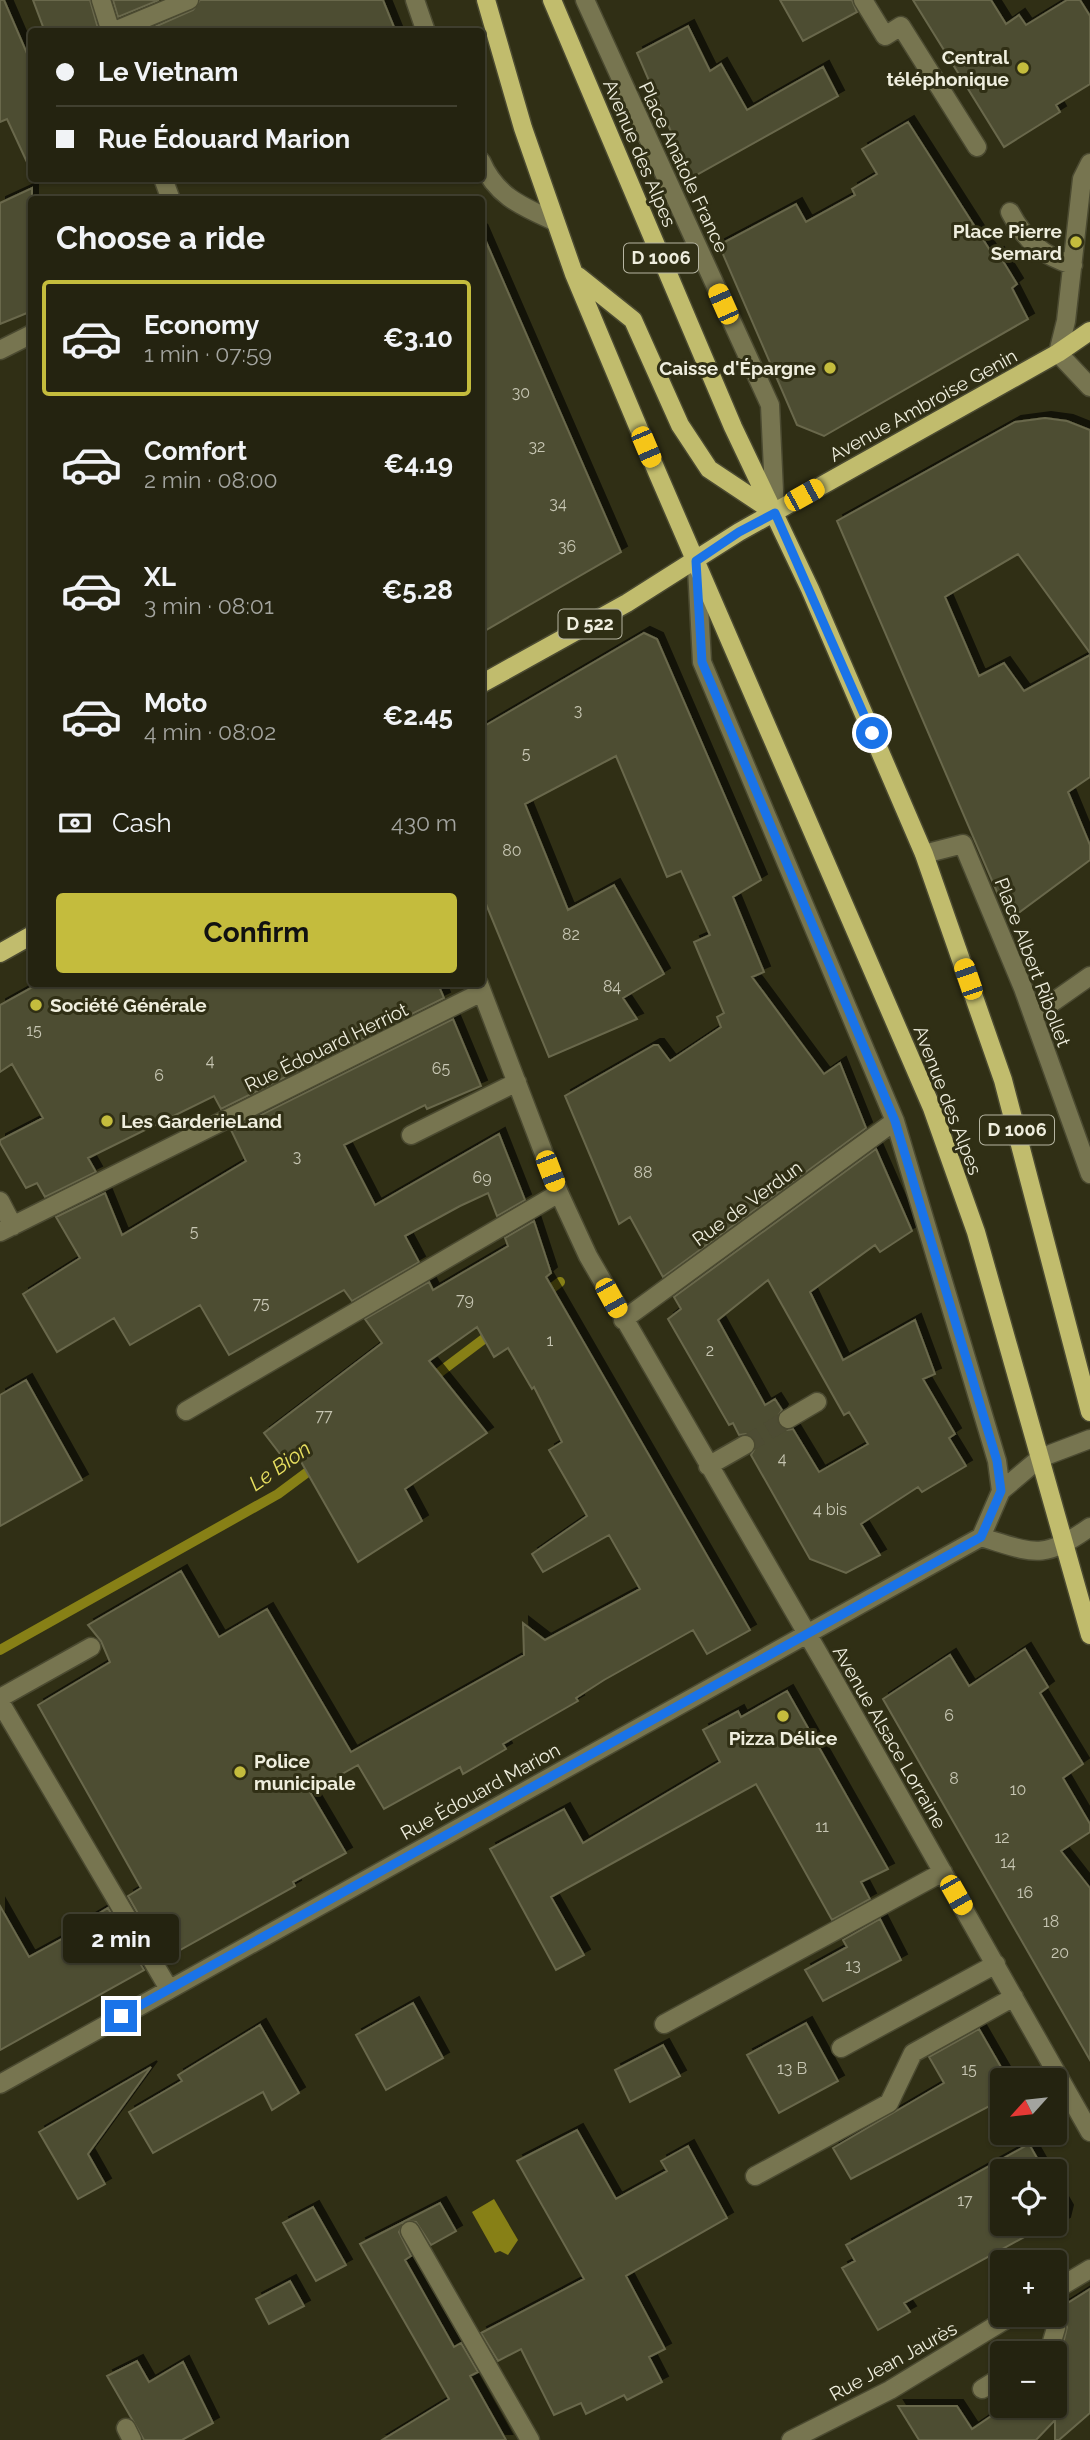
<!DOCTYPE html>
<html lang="en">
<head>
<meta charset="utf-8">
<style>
  :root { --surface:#242310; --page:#2c2b19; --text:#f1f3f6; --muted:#a3a49f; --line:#414030; --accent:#c4bc3d }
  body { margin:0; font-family:Raleway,sans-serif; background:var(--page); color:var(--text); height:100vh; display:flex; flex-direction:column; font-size:26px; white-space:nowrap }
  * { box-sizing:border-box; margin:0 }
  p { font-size:23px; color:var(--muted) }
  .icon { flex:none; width:38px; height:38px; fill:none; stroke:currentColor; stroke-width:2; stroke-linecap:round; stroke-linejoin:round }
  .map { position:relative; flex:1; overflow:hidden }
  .side { position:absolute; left:28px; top:196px; width:457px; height:791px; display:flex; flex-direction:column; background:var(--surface); border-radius:7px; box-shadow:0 2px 5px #0004,0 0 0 2px var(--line) }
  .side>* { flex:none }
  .top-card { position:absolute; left:28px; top:28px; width:457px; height:154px; border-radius:7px; box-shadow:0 2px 5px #0004,0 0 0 2px var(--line); display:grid; align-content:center; height:154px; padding:0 28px; background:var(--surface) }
  .needle { width:46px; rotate:243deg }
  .fabs { position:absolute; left:990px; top:2068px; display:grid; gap:14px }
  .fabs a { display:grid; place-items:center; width:77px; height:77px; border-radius:7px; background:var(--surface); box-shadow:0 2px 5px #0004,0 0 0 2px var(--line); font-size:35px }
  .end { position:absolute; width:32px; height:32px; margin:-16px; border:9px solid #1a73e8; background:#fff; box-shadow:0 0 0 4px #fff }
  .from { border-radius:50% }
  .bubble { position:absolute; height:49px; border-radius:7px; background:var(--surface); box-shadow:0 2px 5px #0004,0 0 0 2px var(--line); font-size:23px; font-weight:700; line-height:49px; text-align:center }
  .car { position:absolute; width:21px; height:42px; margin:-21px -10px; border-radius:9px; box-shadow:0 0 5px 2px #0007; background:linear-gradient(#f5c518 24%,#345 0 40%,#f5c518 0 76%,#345 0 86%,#f5c518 0) }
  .top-card b { display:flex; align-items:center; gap:24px; height:66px; font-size:26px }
  .top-card b+b { border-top:2px solid var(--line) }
  .top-card i { width:18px; height:18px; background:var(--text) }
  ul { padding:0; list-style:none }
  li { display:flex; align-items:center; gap:21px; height:116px; margin:0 14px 10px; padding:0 14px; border:4px solid transparent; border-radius:7px }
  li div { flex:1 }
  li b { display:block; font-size:26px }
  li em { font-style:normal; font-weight:700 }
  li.selected { border-color:var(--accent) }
  li>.icon { width:63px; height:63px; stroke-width:1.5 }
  h2 { padding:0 28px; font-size:32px; line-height:84px }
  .pay { display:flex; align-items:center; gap:18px; height:77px; padding:0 28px; font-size:26px }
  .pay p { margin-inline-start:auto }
  .action { display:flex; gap:14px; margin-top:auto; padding:14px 28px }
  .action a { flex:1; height:80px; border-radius:7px; background:var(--accent); color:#111; font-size:28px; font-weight:700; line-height:80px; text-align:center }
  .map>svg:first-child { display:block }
</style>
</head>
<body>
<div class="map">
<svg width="1090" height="2440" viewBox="0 0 1090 2440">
  <defs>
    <filter id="shadow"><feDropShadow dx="6" dy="-6" stdDeviation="0" flood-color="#0009"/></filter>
  </defs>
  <rect width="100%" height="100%" fill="#302f15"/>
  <path fill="#878016" d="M494 2199 518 2240 508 2255 500 2251 495 2253 472 2212Z"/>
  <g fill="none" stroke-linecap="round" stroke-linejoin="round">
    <path stroke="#878016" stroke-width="10" d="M543 1295 560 1282
      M428 1381 493 1332
      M0 1650 278 1494 317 1465"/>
  </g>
  <path fill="#4e4d32" stroke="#69684c" stroke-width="2" fill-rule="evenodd" filter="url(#shadow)" d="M0 0H4L32 65V173L7 119 0 122Z
    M33 0H90L99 32H45Z
    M113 0H159L118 17Z
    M200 0H383L396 32H143L193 10Z
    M780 0H852L857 12 803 41Z
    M913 0H991L1006 24 1019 15 1026 25 1067 0H1080L1090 16V84L1056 105 1060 112 1004 147Z
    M688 26 710 71 721 64 747 110 823 67 838 96 691 178 637 53Z
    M908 122 993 255 998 253 1017 284 1012 288 1028 319 824 436 797 425 719 245 796 204 806 222 855 195 852 189 877 174 862 149Z
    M32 188V311L0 324V203Z
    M481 230 621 552 481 633Z
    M1045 418 1067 421 1090 430V653L1018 554 945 597 979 676 1004 663 1024 691 1090 655V777L1068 792 1090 845V860L1009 920 837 521 1015 422Z
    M644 633 657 639 761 880 733 897 764 972 752 977 824 1074 840 1063 866 1128 663 1277 630 1217 619 1224 565 1096 654 1045H658L670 1061 721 1027 717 1017 724 1013 694 942 710 935 681 871 667 877 616 756 525 804 568 910 614 885 664 974 623 998 637 1019 549 1057 481 892V728Z
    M38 984H438L444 998 221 1109 214 1096 88 1158 96 1172 45 1197 37 1183 26 1188 0 1143V1140L43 1118 12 1064 0 1072V1005Z
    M453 1019 481 1086 427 1109 425 1105 344 1145 375 1205 499 1134 525 1200 497 1216 488 1193 460 1206 405 1236 419 1262 352 1301 344 1290 229 1355 200 1305 130 1345 114 1318 57 1352 23 1294 80 1258 56 1217 105 1193 122 1235 246 1161 231 1130Z
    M876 1149 912 1231 880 1252 875 1245 810 1292 843 1360 915 1320 935 1374 923 1379 955 1434 949 1438 966 1466 922 1492 918 1487 861 1524 880 1555 846 1573 810 1559 751 1455 756 1446 754 1439 746 1434 739 1435 733 1423 729 1425 668 1319 681 1309 674 1297ZM768 1280 844 1415 849 1412 868 1444 819 1472 793 1429 787 1430 779 1425 777 1418 782 1410 775 1399 765 1405 718 1320Z
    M534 1221 551 1273 546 1277 750 1630 707 1654 693 1630 604 1680 576 1698 578 1701 503 1744 506 1749 463 1774 460 1767 384 1809 358 1765 310 1792 346 1853 293 1882 295 1886 164 1959 128 1896 141 1888 38 1705 110 1662 101 1641 88 1625 181 1571 219 1637 267 1609 351 1752 524 1655 523 1623 545 1640 640 1589 609 1535 543 1572 532 1554 587 1516 549 1450 562 1442 534 1387 532 1389 508 1348 494 1357 477 1327 429 1361 487 1433 405 1489 422 1521 358 1562 300 1460 290 1467 264 1433 382 1343 365 1319 429 1282 433 1290 508 1246 505 1238Z
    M26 1380 82 1480 0 1526V1395Z
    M1025 1649 1048 1687 1040 1693 1083 1764 1063 1778 1090 1824V1832L1061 1851 1090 1888V2060L883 1699 950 1655 969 1686Z
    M787 1691 888 1869 861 1882 870 1899 832 1920 756 1784 551 1897 584 1955 556 1970 490 1849 564 1809 583 1843 720 1762 703 1730 738 1711 741 1717Z
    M0 1906 29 1957 73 1933 71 1930 108 1908 144 1970 0 2050Z
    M880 1919 901 1960 823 2001 805 1970 847 1947 843 1940Z
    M413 2003 443 2058 386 2090 356 2035Z
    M806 2023 838 2081 779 2113 747 2055Z
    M260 2025 299 2093 272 2110 263 2092 153 2153 129 2112 182 2081 178 2075Z
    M979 2029 1009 2081H1003V2099L851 2179 833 2148 944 2083 929 2057Z
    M663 2045 680 2076 630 2102 615 2070Z
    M151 2067 88 2154 105 2184 78 2199 39 2132Z
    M577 2130 616 2199 667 2171 661 2161 688 2146 727 2218 626 2276 665 2349 649 2357 662 2382 627 2400 624 2395 586 2414 581 2403 554 2415 521 2349 498 2361 481 2333 584 2279 517 2161Z
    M1029 2144 1045 2172H1003V2224H1055V2190L1067 2211 1064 2223 1041 2236 1037 2230 904 2303 910 2312 878 2330 842 2268 855 2261 846 2245Z
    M440 2203 456 2231 431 2245 416 2222 405 2221 399 2232 411 2256 405 2260 454 2347 461 2343 478 2372 470 2376 506 2440H382L449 2399 360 2244Z
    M313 2207 346 2265 316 2281 283 2223Z
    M290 2281 304 2306 269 2324 256 2299Z
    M1090 2289V2413L1059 2440H1055V2420L1036 2440H919L898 2406H957L972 2429 1006 2406H1055V2356L1062 2348 1067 2327 1058 2309Z
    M137 2361 149 2382 183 2362 213 2423 182 2440H144L107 2376Z"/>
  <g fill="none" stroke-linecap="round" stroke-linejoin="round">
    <path stroke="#4d4c33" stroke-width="18" stroke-dasharray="18 9" stroke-linecap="butt" d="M745 1445 788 1419"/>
    <g stroke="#4b4a31" stroke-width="21">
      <path id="minor" d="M101 0 111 32
        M415 0 426 32
        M585 0 770 405 775 513
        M863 0 885 36 901 26 977 147
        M112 32 189 0
        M481 161C496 196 521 206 554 221
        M1090 163 1082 179 1066 321 1058 353 1090 387
        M163 178 171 200
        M1010 212C1025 240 1042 256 1073 265
        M0 350 32 334
        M697 568 702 662 895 1121 997 1461 1001 1491
        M924 854 963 844 1023 988 1090 1174
        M479 984 559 1193 588 1256 831 1675 1090 2132
        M1033 1016 1090 976
        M411 1135 517 1082
        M0 1201 13 1226
        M0 1232 482 992
        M623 1320 895 1121
        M186 1411 559 1193
        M788 1419 817 1402
        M708 1466 745 1445
        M981 1537C1034 1553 1042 1561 1090 1527
        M0 1698 91 1647
        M0 1702 169 1989
        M664 2024 943 1872
        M841 2048 996 1964
        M0 2084 981 1537 1001 1491 1040 1458 1090 1439
        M755 2176 889 2103 913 2053 1014 1997
        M410 2231 530 2440
        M1055 2290 1090 2269
        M1037 2354 1051 2345 1056 2328 1048 2315
        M982 2389 1003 2376
        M126 2428 132 2440
        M791 2440 890 2390 1013 2315"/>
    </g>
    <g stroke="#4b4a31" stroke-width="21">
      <path id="major" d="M486 0 523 128 574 274 657 472 932 1108 976 1232 1090 1635
        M552 0 733 427 810 589 924 854 1003 1080 1090 1412
        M578 276 633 320 680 425 709 469 775 513
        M481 684 627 603 739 532 1058 353 1090 331
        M0 953 32 935"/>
    </g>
    <use href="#minor" stroke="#777550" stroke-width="18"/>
    <use href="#major" stroke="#c1bc6d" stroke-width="18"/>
  </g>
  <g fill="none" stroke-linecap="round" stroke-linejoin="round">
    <path stroke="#1a73e8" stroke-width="9" d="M121 2016 981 1537 1001 1491 997 1461 895 1121 702 662 696 561 739 532 775 513 872 733"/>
  </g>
  <g fill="#c4bc3d" stroke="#302f15" stroke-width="2.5">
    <circle cx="1023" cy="68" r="7"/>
    <circle cx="1076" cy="242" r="7"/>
    <circle cx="830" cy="368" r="7"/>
    <circle cx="36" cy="1005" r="7"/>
    <circle cx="107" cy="1121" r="7"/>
    <circle cx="783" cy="1716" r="7"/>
    <circle cx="240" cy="1772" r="7"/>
  </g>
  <g text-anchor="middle" stroke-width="6" stroke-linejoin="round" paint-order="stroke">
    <g font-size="16" fill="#c7c6b3">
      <text x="521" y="398">30</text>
      <text x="537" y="452">32</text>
      <text x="558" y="509">34</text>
      <text x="567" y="552">36</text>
      <text x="578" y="716">3</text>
      <text x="526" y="759">5</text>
      <text x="512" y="856">80</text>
      <text x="571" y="940">82</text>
      <text x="612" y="992">84</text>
      <text x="34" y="1036">15</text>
      <text x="210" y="1066">4</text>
      <text x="441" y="1074">65</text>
      <text x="159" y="1081">6</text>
      <text x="297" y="1162">3</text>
      <text x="643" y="1178">88</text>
      <text x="482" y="1183">69</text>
      <text x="194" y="1237">5</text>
      <text x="465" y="1305">79</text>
      <text x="261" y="1309">75</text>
      <text x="550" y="1346">1</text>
      <text x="710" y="1356">2</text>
      <text x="324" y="1421">77</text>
      <text x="782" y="1464">4</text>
      <text x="830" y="1515">4 bis</text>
      <text x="949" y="1721">6</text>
      <text x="954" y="1784">8</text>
      <text x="1018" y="1795">10</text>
      <text x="822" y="1832">11</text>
      <text x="1002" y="1843">12</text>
      <text x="1008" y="1868">14</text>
      <text x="1025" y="1898">16</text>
      <text x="1051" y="1927">18</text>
      <text x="1060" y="1958">20</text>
      <text x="853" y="1971">13</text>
      <text x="792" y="2074">13 B</text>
      <text x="969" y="2075">15</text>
      <text x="965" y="2206">17</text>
    </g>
    <g fill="#302f15" stroke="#b6b5a2" stroke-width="2">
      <rect x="624" y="243.5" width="74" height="29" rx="5"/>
      <rect x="558.5" y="609.5" width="63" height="29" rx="5"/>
      <rect x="980" y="1115.5" width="74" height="29" rx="5"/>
    </g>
    <g font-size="18" font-weight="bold" fill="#efeede">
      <text x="661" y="264">D 1006</text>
      <text x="590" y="630">D 522</text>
      <text x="1017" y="1136">D 1006</text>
    </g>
    <g font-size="19" font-weight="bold" fill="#efeede" stroke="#302f15" text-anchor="end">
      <text x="1009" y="64">Central<tspan x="1009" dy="22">téléphonique</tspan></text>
      <text x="1062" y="238">Place Pierre<tspan x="1062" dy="22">Semard</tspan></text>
      <text x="816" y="375">Caisse d'Épargne</text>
      <text x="50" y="1012" text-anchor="start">Société Générale</text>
      <text x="121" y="1128" text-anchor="start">Les GarderieLand</text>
      <text x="783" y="1745" text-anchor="middle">Pizza Délice</text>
      <text x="254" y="1768" text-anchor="start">Police<tspan x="254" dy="22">municipale</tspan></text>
    </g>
    <g font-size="19" fill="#efeede" stroke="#302f15">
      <text transform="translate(640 153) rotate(67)" y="7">Avenue des Alpes</text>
      <text transform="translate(684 167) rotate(65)" y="7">Place Anatole France</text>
      <text transform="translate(923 405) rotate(-29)" y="7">Avenue Ambroise Genin</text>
      <text transform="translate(1033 962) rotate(69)" y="7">Place Albert Ribollet</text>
      <text transform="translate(326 1047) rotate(-26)" y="7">Rue Édouard Herriot</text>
      <text transform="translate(948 1100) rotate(69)" y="7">Avenue des Alpes</text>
      <text transform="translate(747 1203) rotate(-36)" y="7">Rue de Verdun</text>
      <text transform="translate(890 1737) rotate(60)" y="7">Avenue Alsace Lorraine</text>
      <text transform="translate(480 1791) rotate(-29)" y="7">Rue Édouard Marion</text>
      <text transform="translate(893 2361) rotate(-29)" y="7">Rue Jean Jaurès</text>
    </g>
    <g font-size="21" font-style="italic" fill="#e8e060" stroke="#302f15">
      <text transform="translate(280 1466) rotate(-35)" y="7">Le Bion</text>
    </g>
  </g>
</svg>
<div class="fabs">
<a><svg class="needle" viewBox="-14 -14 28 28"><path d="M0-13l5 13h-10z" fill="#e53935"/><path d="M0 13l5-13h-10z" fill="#a3a49f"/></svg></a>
<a><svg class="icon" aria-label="locate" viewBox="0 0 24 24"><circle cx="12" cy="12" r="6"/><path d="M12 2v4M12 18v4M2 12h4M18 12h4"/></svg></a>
<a>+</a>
<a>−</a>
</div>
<i class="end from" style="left:872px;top:733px"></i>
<i class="end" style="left:121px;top:2016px"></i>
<div class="bubble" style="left:63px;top:1914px;width:116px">2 min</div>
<i class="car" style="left:723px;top:304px;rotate:336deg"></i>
<i class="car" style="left:646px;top:447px;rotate:157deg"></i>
<i class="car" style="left:804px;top:495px;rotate:61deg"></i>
<i class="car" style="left:968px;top:979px;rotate:341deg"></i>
<i class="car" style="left:550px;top:1171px;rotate:159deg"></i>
<i class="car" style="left:611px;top:1298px;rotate:151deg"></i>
<i class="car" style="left:956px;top:1895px;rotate:150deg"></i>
<div class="top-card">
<b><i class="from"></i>Le Vietnam</b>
<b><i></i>Rue Édouard Marion</b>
</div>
<section class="side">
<h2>Choose a ride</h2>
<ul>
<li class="selected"><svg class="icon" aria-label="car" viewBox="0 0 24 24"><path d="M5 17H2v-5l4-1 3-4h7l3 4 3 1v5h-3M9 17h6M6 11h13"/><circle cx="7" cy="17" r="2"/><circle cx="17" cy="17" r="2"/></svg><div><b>Economy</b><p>1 min · 07:59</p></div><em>€3.10</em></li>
<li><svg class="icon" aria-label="car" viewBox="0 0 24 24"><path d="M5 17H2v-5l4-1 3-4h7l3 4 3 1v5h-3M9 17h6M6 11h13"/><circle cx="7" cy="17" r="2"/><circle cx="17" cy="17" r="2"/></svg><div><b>Comfort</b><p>2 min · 08:00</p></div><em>€4.19</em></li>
<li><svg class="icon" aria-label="car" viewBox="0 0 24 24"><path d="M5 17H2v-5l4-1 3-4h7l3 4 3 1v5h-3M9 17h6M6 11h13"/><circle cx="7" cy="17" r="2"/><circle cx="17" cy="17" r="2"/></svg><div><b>XL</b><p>3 min · 08:01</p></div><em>€5.28</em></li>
<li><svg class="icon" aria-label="car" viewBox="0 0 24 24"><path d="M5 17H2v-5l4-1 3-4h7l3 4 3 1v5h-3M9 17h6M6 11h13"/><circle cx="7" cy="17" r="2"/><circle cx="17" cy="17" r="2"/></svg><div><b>Moto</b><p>4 min · 08:02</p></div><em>€2.45</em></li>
</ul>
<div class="pay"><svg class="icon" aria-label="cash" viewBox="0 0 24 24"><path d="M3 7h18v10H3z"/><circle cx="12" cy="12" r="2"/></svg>Cash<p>430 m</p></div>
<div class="action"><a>Confirm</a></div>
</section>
</div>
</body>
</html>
